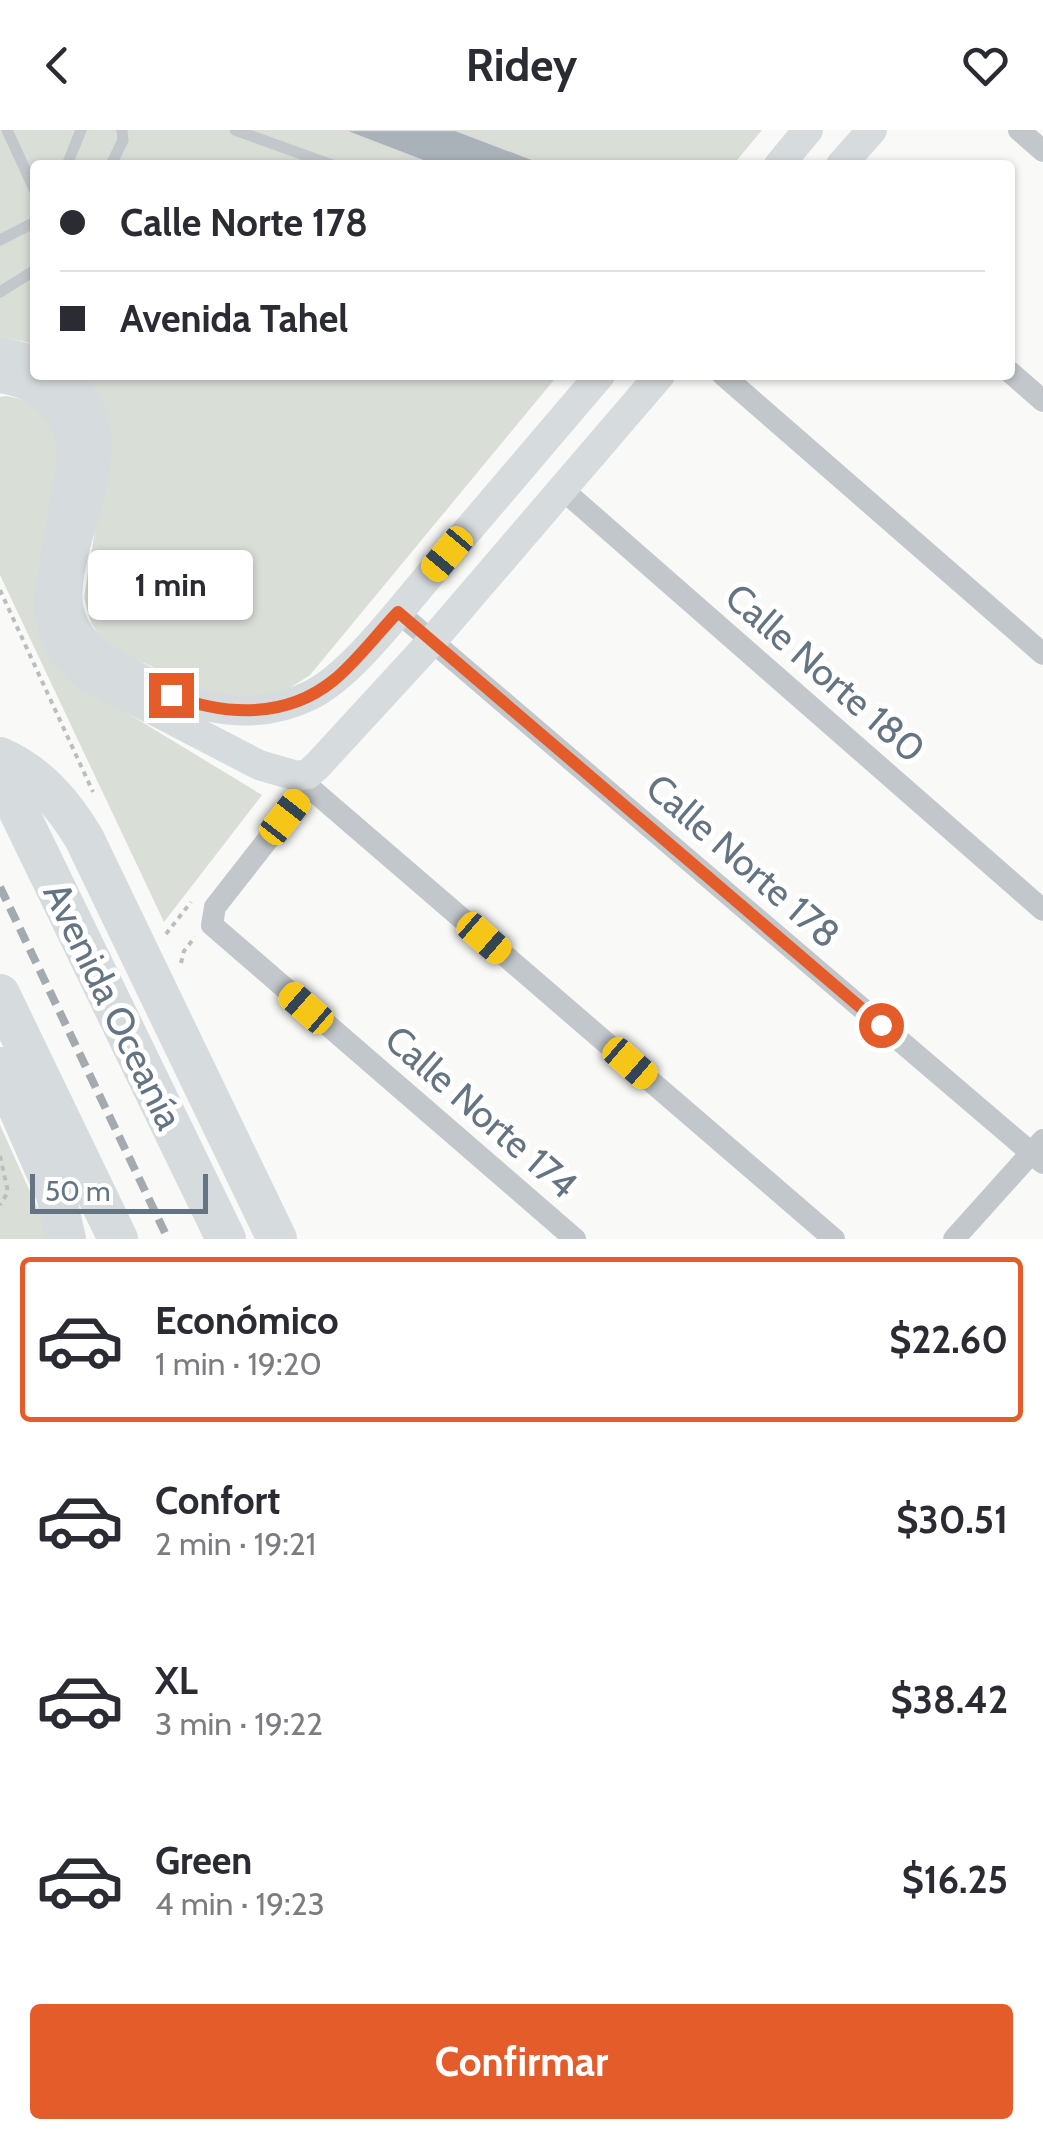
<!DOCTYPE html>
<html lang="es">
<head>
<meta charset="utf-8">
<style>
  :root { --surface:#fff; --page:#f7f7f7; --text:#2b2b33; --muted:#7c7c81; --line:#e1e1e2; --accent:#e55c2b }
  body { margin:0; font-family:Cabin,sans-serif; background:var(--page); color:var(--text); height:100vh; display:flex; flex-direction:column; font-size:38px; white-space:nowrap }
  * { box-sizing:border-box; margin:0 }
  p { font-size:32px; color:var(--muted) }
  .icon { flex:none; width:55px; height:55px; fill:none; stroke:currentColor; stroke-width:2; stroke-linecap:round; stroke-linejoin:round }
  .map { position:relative; height:1109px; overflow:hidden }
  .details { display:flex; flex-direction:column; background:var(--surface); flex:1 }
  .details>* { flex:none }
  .guide { position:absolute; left:30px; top:30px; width:985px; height:220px; border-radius:10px; box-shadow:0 2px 8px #0004; display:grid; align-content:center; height:220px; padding:0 30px; background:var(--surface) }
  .scale { position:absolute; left:30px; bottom:25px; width:178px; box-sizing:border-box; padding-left:10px; border:5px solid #647482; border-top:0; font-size:28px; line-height:35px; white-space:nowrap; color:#647482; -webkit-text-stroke:8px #fff; paint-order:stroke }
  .end { position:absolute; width:45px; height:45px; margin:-22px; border:12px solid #e55c2b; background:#fff; box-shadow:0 0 0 5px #fff }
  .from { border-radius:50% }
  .bubble { position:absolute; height:70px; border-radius:10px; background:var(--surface); box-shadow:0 2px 8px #0004; font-size:32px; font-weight:700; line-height:70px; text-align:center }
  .car { position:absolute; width:30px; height:60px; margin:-30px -15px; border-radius:12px; box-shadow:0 0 8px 2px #0007; background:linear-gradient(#f5c518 24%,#345 0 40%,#f5c518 0 76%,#345 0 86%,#f5c518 0) }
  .guide b { display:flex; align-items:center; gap:35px; height:95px; font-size:38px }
  .guide b+b { border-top:2px solid var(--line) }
  .guide i { width:25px; height:25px; background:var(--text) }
  ul { padding:18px 0 0; list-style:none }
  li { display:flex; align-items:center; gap:30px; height:165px; margin:0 20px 15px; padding:0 10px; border:5px solid transparent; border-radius:10px }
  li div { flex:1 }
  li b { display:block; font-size:38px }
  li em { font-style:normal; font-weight:700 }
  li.current { border-color:var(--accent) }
  li>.icon { width:90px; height:90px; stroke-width:1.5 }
  .cta { display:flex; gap:20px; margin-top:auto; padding:20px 30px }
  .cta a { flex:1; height:115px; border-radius:10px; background:var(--accent); color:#fff; font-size:40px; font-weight:700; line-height:115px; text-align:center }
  header { display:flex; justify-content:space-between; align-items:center; height:130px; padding:0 30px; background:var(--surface); font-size:45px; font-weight:700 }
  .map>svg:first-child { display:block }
</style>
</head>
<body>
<header><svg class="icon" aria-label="back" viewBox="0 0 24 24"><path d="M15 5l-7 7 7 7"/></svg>Ridey<svg class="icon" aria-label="heart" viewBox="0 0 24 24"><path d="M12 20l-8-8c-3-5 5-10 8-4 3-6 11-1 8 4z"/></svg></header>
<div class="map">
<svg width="1043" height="1109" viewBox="0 0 1043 1109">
  <rect width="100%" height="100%" fill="#f9f9f7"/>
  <path fill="#d9ded6" d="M0 0H762L733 35H35V214L0 207Z
    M79 245H558L310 545 285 561 246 569 205 562 106 515 91 493 84 468 107 326Z
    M6 266C38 271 42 281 61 305L35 484 63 544 262 665 164 792 0 445V267Z
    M0 995 47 1099 49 1109H0Z"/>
  <path fill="#a9b2b8" stroke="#dbdbd9" stroke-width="2.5" d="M342 0H456L548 35H433Z"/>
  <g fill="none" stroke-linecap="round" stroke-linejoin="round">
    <path stroke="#babec1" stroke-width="4" stroke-dasharray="5 5" stroke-linecap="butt" d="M0 460 93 662
      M166 804 191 772
      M181 833 184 821 195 807
      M0 1026 8 1062 0 1075"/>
    <path stroke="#c2c7cb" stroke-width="11" d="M7 0 35 61
      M235 0 332 35
      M67 35 81 0
      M111 35 123 10 122 0
      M0 110 35 92
      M0 162 35 140"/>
    <path stroke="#c2c7cb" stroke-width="22" d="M1019 0 1043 21
      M1010 242 1043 271
      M723 245 1043 524
      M562 359 1043 780
      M398 482 1043 1033
      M309 657 834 1109
      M309 657 215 777 212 795 575 1109
      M954 1109 1043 1010"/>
    <path stroke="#d6dbde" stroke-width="30" d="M779 35 808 0
      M841 35 872 0
      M0 222 35 230
      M62 245C140 305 61 403 68 474 73 516 112 533 145 551 198 580 254 593 311 565 351 545 398 482 428 447 485 380 543 312 600 245
      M0 248C45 254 73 286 72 331L48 475 53 500 64 524 86 545 259 635 297 646 308 644 318 635 432 511 660 245"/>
    <path stroke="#d6dbde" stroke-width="40" d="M0 627C38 644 63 673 84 708L277 1109
      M0 643 226 1109
      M0 864 118 1109
      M0 937 56 1065 66 1109"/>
    <path stroke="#a3aab0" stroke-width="8" stroke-dasharray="15 8" stroke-linecap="butt" d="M0 757 168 1109"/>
  </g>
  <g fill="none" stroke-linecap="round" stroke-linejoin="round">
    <path stroke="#e55c2b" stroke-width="12" d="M171 565C225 586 286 589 334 550 357 531 377 504 398 482L881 895"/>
  </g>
  <g text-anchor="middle" stroke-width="10" stroke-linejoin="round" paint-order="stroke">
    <g font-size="38" fill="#647482" stroke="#fff">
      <text transform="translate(825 543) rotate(41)" y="13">Calle Norte 180</text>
      <text transform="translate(743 731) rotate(41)" y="13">Calle Norte 178</text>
      <text transform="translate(113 876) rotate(64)" y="13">Avenida Oceanía</text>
      <text transform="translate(481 982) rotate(41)" y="13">Calle Norte 174</text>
    </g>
  </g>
</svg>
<div class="scale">50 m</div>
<i class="end from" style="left:881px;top:895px"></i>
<i class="end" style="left:171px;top:565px"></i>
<div class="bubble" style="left:88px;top:420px;width:165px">1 min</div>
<i class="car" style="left:447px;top:424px;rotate:220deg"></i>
<i class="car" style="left:285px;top:687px;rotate:38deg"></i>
<i class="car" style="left:484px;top:808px;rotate:131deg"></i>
<i class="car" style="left:306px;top:878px;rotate:311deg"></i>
<i class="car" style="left:630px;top:933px;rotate:131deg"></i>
<div class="guide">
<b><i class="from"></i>Calle Norte 178</b>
<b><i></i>Avenida Tahel</b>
</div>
</div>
<section class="details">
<ul>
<li class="current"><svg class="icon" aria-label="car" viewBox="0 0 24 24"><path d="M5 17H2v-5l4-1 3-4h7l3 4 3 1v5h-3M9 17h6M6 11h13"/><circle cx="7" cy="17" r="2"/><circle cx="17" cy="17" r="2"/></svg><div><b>Económico</b><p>1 min · 19:20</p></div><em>$22.60</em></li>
<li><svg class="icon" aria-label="car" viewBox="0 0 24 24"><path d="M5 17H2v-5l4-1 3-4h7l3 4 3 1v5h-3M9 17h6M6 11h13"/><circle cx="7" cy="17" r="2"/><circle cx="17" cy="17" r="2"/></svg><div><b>Confort</b><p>2 min · 19:21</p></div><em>$30.51</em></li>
<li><svg class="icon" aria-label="car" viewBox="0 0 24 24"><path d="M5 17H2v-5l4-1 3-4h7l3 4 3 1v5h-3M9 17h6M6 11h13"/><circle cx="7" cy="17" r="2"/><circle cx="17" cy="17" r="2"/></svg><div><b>XL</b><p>3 min · 19:22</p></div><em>$38.42</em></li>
<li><svg class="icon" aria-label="car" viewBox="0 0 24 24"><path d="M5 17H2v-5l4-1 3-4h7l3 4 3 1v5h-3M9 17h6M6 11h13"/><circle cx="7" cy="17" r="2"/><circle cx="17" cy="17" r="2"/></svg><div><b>Green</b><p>4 min · 19:23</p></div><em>$16.25</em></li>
</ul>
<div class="cta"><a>Confirmar</a></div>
</section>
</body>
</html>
